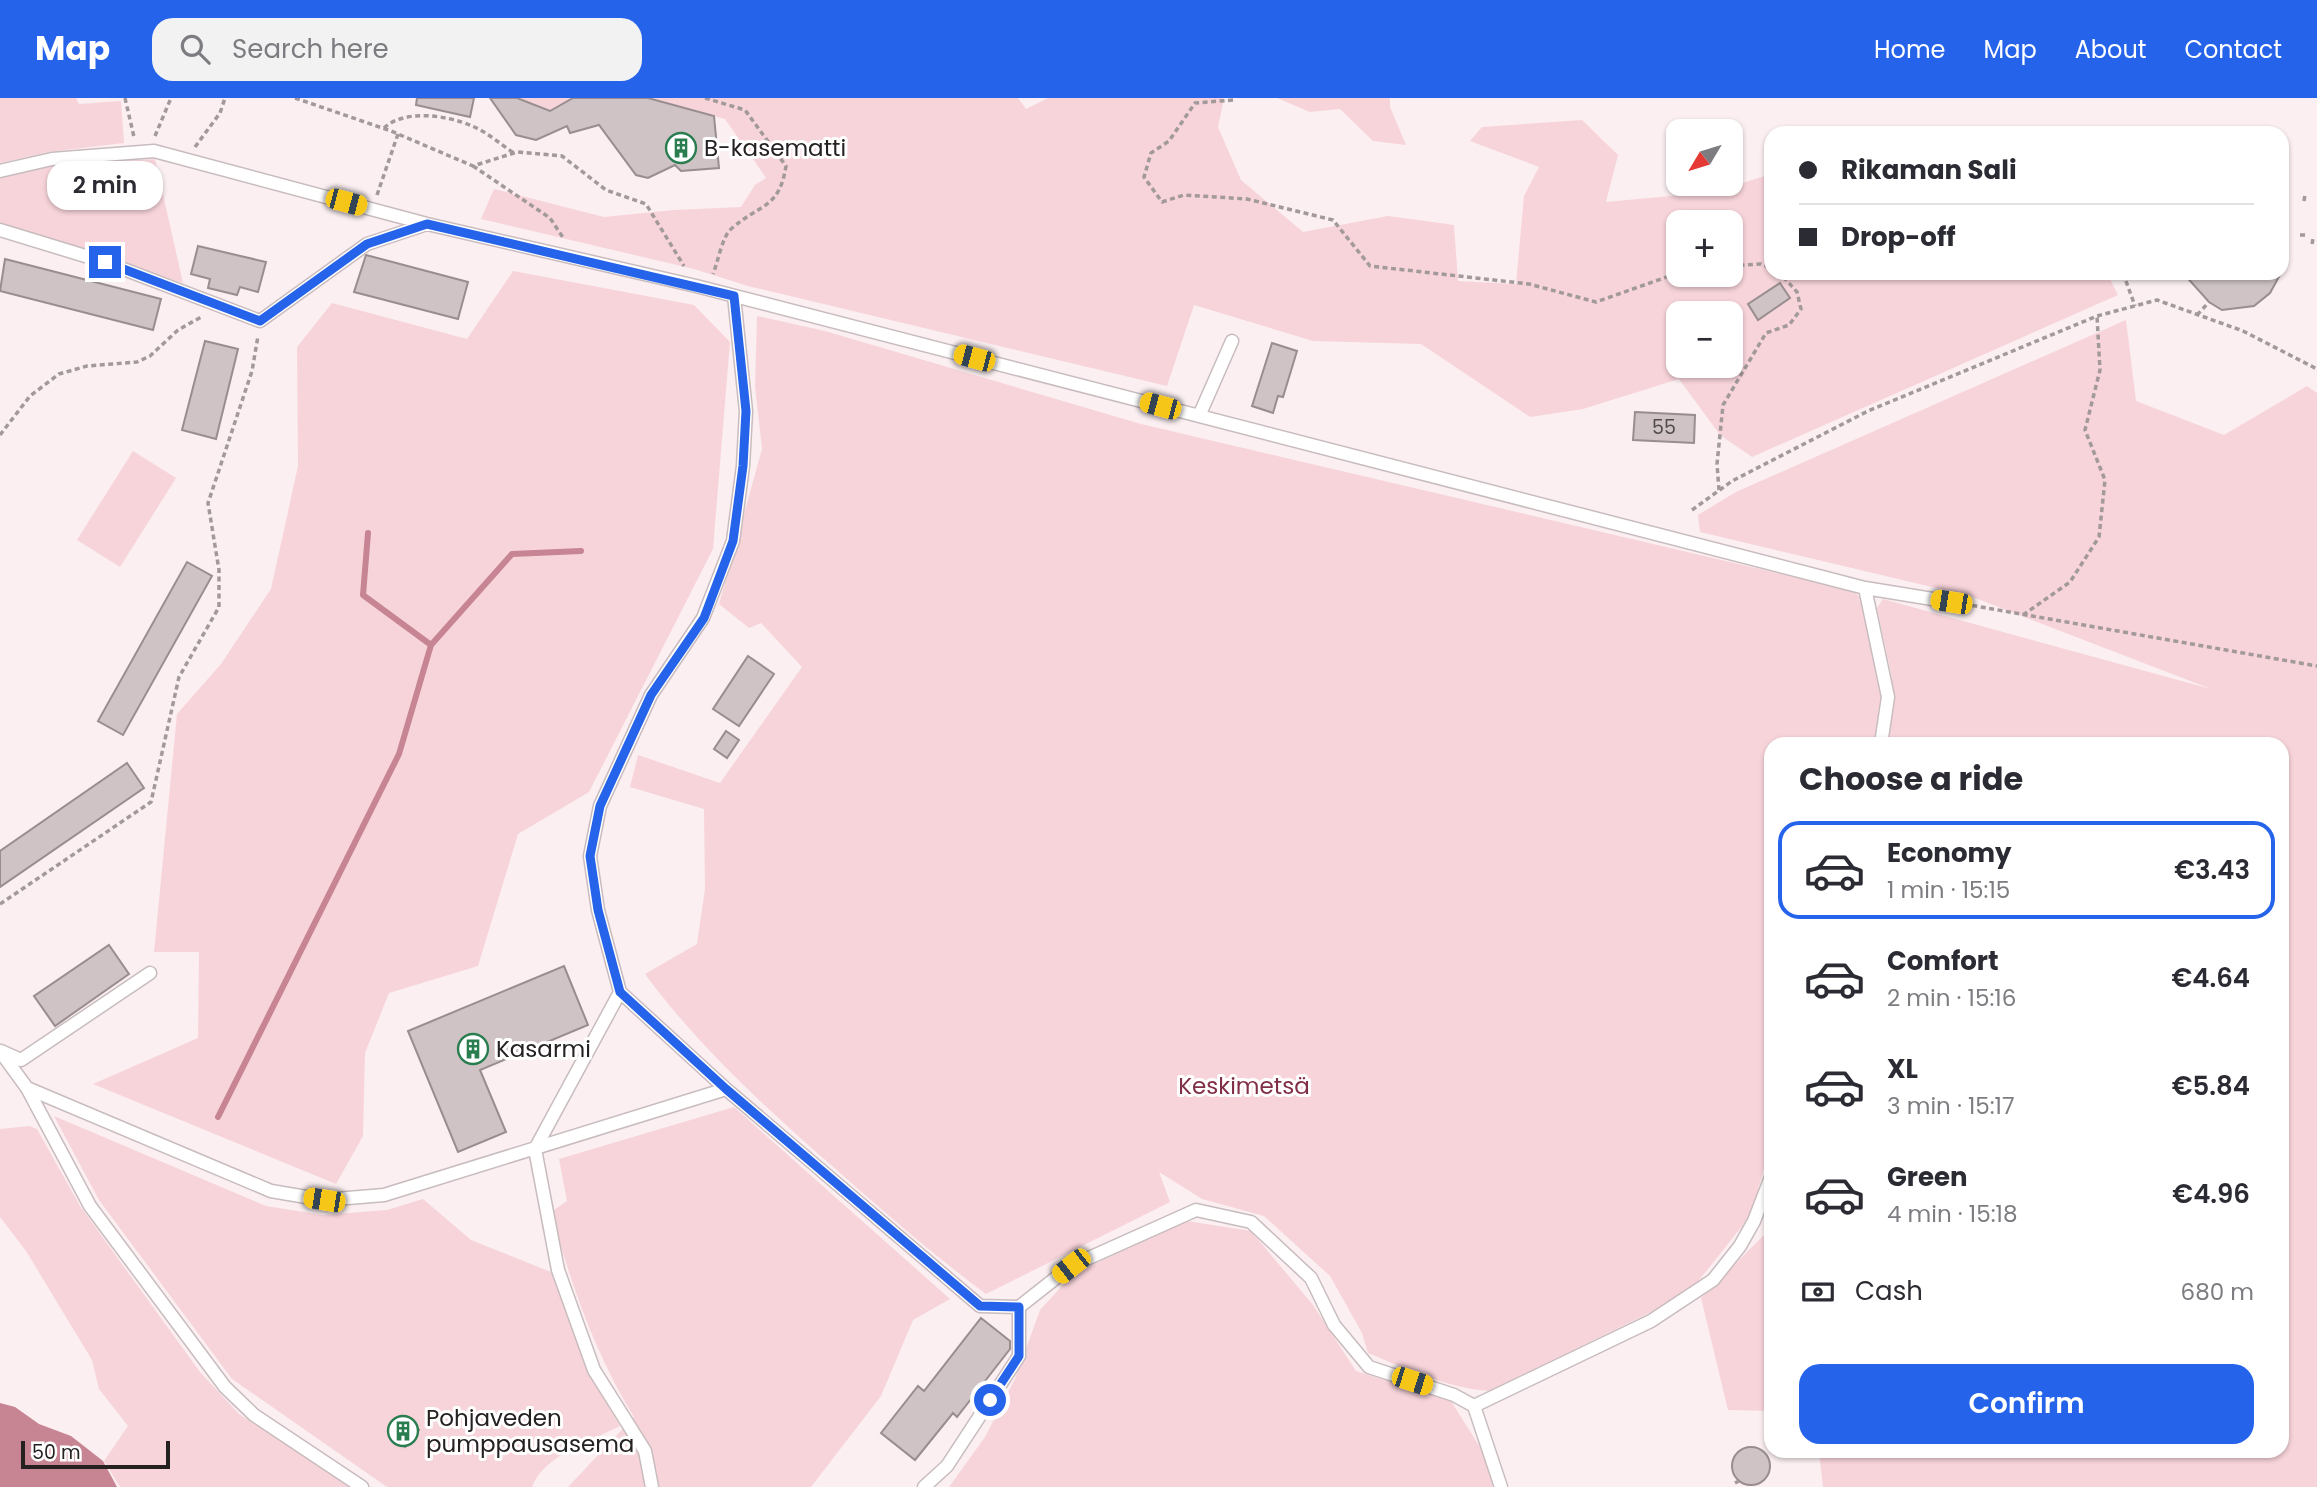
<!DOCTYPE html>
<html lang="en">
<head>
<meta charset="utf-8">
<style>
  :root { --surface:#fff; --page:#f2f2f3; --text:#2b2b33; --muted:#7c7c81; --line:#e1e1e2; --accent:#2563eb }
  body { margin:0; font-family:Poppins,sans-serif; background:var(--page); color:var(--text); height:100vh; display:flex; flex-direction:column; font-size:26px; white-space:nowrap }
  * { box-sizing:border-box; margin:0 }
  p { font-size:23px; color:var(--muted) }
  .icon { flex:none; width:38px; height:38px; fill:none; stroke:currentColor; stroke-width:2; stroke-linecap:round; stroke-linejoin:round }
  .map { position:relative; flex:1; overflow:hidden }
  .side { position:absolute; left:1764px; top:639px; width:525px; height:721px; display:flex; flex-direction:column; background:var(--surface); border-radius:21px; box-shadow:0 2px 5px #0004 }
  .side>* { flex:none }
  .guide { position:absolute; left:1764px; top:28px; width:525px; height:154px; border-radius:21px; box-shadow:0 2px 5px #0004; display:grid; align-content:center; height:154px; padding:0 35px; background:var(--surface) }
  .needle { width:46px; rotate:232deg }
  .buttons { position:absolute; left:1666px; top:21px; display:grid; gap:14px }
  .buttons a { display:grid; place-items:center; width:77px; height:77px; border-radius:14px; background:var(--surface); box-shadow:0 2px 5px #0004; font-size:35px }
  .scale { position:absolute; left:21px; bottom:18px; width:149px; box-sizing:border-box; padding-left:7px; border:4px solid #252121; border-top:0; font-size:19px; line-height:24px; white-space:nowrap; color:#252121; -webkit-text-stroke:5px #fff; paint-order:stroke }
  .end { position:absolute; width:32px; height:32px; margin:-16px; border:9px solid #2563eb; background:#fff; box-shadow:0 0 0 4px #fff }
  .from { border-radius:50% }
  .bubble { position:absolute; height:49px; border-radius:21px; background:var(--surface); box-shadow:0 2px 5px #0004; font-size:23px; font-weight:600; line-height:49px; text-align:center }
  .car { position:absolute; width:21px; height:42px; margin:-21px -10px; border-radius:9px; box-shadow:0 0 5px 2px #0007; background:linear-gradient(#f5c518 24%,#345 0 40%,#f5c518 0 76%,#345 0 86%,#f5c518 0) }
  .guide b { display:flex; align-items:center; gap:24px; height:66px; font-size:26px }
  .guide b+b { border-top:2px solid var(--line) }
  .guide i { width:18px; height:18px; background:var(--text) }
  ul { padding:0; list-style:none }
  li { display:flex; align-items:center; gap:21px; height:98px; margin:0 14px 10px; padding:0 21px; border:4px solid transparent; border-radius:21px }
  li div { flex:1 }
  li b { display:block; font-size:26px }
  li em { font-style:normal; font-weight:600 }
  li.on { border-color:var(--accent) }
  li>.icon { width:63px; height:63px; stroke-width:1.5 }
  h2 { padding:0 35px; font-size:32px; line-height:84px }
  .pay { display:flex; align-items:center; gap:18px; height:77px; padding:0 35px; font-size:26px }
  .pay p { margin-inline-start:auto }
  .button { display:flex; gap:14px; margin-top:auto; padding:14px 35px }
  .button a { flex:1; height:80px; border-radius:21px; background:var(--accent); color:#fff; font-size:28px; font-weight:600; line-height:80px; text-align:center }
  header { display:flex; align-items:center; gap:42px; box-sizing:border-box; height:98px; padding:0 35px; background:var(--accent); color:#fff }
  header strong { font-size:33px }
  nav { display:flex; gap:38px; margin-inline-start:auto; font-size:24px }
  .search { width:490px; height:63px; background:var(--page); display:flex; align-items:center; gap:18px; box-sizing:border-box; padding:0 24px; border-radius:21px; color:var(--muted); font-size:26px }
  .map>svg:first-child { display:block }
</style>
</head>
<body>
<header>
<strong>Map</strong>
<div class="search"><svg class="icon" aria-label="search" viewBox="0 0 24 24"><circle cx="10" cy="10" r="6"/><path d="M15 15l6 6"/></svg>Search here</div>
<nav><a>Home</a><a>Map</a><a>About</a><a>Contact</a></nav>
</header>
<div class="map">
<svg width="2317" height="1389" viewBox="0 0 2317 1389">
  <rect width="100%" height="100%" fill="#fbeff1"/>
  <path fill="#f7d4da" fill-rule="evenodd" d="M0 0H76L79 6 121 3 124 45 48 54 0 65Z
    M517 0H573L550 13Z
    M648 0H1018L1026 11 1048 0H1224L1218 29 1241 82 1303 134 1388 118 1454 127 1458 183 1516 186 1524 98 1539 69 1470 43 1482 29 1582 22 1618 57 1606 104 1714 94 1771 76V175H2107L2118 197 1752 359 1720 337 1679 281 1583 311 1530 319 1421 246 1313 243 1194 207 1167 288 748 188 694 171 481 121 494 91 604 119 674 112 741 109 755 87 766 80 725 21ZM1678 124H1731V177H1678ZM1678 215H1731V268H1678Z
    M1277 0H1390V9L1406 47 1373 43 1340 11 1310 14Z
    M155 61 183 185 0 125V79L50 67Z
    M513 173 694 207 730 244 713 451 589 694 518 736 478 868 389 895 365 955 363 1038 336 1086 93 986 198 940 199 854H154L177 616 221 566 271 491 298 368 297 249 332 205 467 241Z
    M757 218 825 233 1141 326 1854 493 1862 502 1885 603 1874 646H1771V1045L1751 1117 1688 1196 1489 1293C1447 1290 1407 1271 1368 1255L1362 1235 1330 1178 1264 1118 1202 1101 1159 1074 1170 1104 986 1196C932 1156 881 1111 831 1067 764 1008 698 948 645 876L697 846 705 791 704 711 630 689 638 657 720 685 802 569 761 525 749 530 719 506 762 351 755 289Z
    M2126 222 2136 303 2224 337 2307 288 2317 295V1389H1823L1819 1353H2282V646H1882L1892 604V580L1877 510 1883 501 2211 591 1970 498 1700 434 1698 417 1736 394Z
    M133 353 176 380 120 469 77 442Z
    M734 1009 950 1201 913 1222 881 1298 811 1389H568L634 1319C595 1256 571 1186 551 1114L567 1103 559 1061Z
    M54 1018 266 1108 323 1117 387 1112 423 1101 471 1142 551 1174 588 1275 620 1328C591 1343 544 1357 532 1389H387L232 1281 99 1102ZM402 1318 419 1332 405 1348 388 1334Z
    M29 1028 37 1031 80 1108 200 1274 239 1316 350 1389H120L104 1363 128 1328 99 1291 92 1262 26 1153 0 1119V1031Z
    M1187 1123 1251 1133 1313 1207 1356 1273 1451 1303 1483 1354 1493 1389H949L985 1339 1015 1281 1040 1212 1073 1176Z
    M1771 1130V1313L1728 1312 1701 1200Z"/>
  <path fill="#c78493" d="M0 1305 15 1309 39 1326 71 1338 103 1363 117 1389H0Z"/>
  <g fill="none" stroke-linecap="round" stroke-linejoin="round">
    <path stroke="#c78493" stroke-width="6" d="M368 435 363 497 431 547
      M218 1019 399 656 431 547 512 456 581 453"/>
  </g>
  <path fill="#cfc3c5" stroke="#988d8f" stroke-width="2" d="M417 0H474L470 19 416 7Z
    M490 0H517L550 13 573 0H648L714 18 719 70 681 73 675 67 648 80 636 77 599 27 570 35 567 28 536 42 516 37Z
    M198 148 266 164 258 194 240 189 237 197 208 190 210 181 191 176Z
    M366 157 468 184 458 221 354 194Z
    M5 161 161 201 153 232 0 193Z
    M2183 175H2281L2270 195 2254 208 2222 212 2209 204Z
    M1780 185 1790 200 1758 222 1748 206Z
    M205 243 238 251 216 341 182 332Z
    M1272 245 1297 253 1283 299 1278 298 1273 315 1252 308Z
    M1635 314 1695 317 1694 345 1633 342Z
    M187 464 212 478 123 637 98 623Z
    M748 558 774 576 739 628 713 611Z
    M726 633 739 642 727 660 714 651Z
    M127 665 144 690 0 789V753Z
    M109 847 129 876 55 928 34 898Z
    M564 868 588 927 480 972 506 1034 458 1054 408 933Z
    M981 1220 1010 1243V1251L957 1319 953 1315 915 1362 881 1335 918 1288 924 1293Z
    M402 1318 419 1332 405 1349 388 1334Z
    M1732 1368a19 19 0 1 1 38 0a19 19 0 1 1-38 0Z"/>
  <g fill="none" stroke-linecap="round" stroke-linejoin="round">
    <g stroke="#c8bcbe" stroke-width="15">
      <path id="lane" d="M0 73 52 61 154 53 427 126 696 188 1865 490 1951 504
        M0 132 105 164 260 223 367 146 427 126
        M1199 318 1232 243
        M1865 490 1888 599 1881 646
        M620 894 726 991 980 1208 1019 1209 1071 1168 1196 1112 1251 1124 1311 1180 1334 1227 1369 1269 1454 1297 1474 1308 1651 1223 1713 1182 1740 1148 1754 1123 1771 1079
        M0 953 27 990 271 1093 324 1102 384 1097 726 991
        M1 953 21 962 150 875
        M27 990 90 1108 225 1289 254 1317 362 1389
        M1474 1308 1501 1389
        M652 1389 645 1353 594 1272 558 1172 535 1051 620 894 598 812 590 758 600 708 651 597 703 520 733 443 743 368 746 313 734 198
        M924 1389 947 1368 1019 1258V1209"/>
    </g>
    <path stroke="#a2999a" stroke-width="3.5" stroke-dasharray="5 3.5" stroke-linecap="butt" d="M125 0 134 39
      M295 0 391 33 473 68 517 54 562 58 606 92 646 106 684 168
      M705 0 745 12 786 68C779 112 760 105 731 131 722 139 718 164 713 176
      M1233 2 1195 5 1169 43 1151 55 1144 79 1162 104 1184 97 1247 101 1333 122 1370 168 1529 186 1596 204 1678 175
      M384 30C404 11 447 17 472 28 487 34 500 46 514 55
      M155 38 171 0
      M195 49 220 15 225 0
      M473 68 550 120 564 141
      M377 97 398 36
      M2304 103 2305 97
      M2300 137H2306
      M2312 146 2313 141
      M1731 168 1761 166 1771 170
      M2123 175 2135 208
      M2197 217 2209 204
      M0 337 30 298 59 276 87 268 137 264 150 258 178 232 203 218
      M1719 392 1717 366 1723 307 1766 235 1789 227 1801 211 1797 194 1780 175
      M1692 412 1732 383 1868 313 2097 218 2157 202 2243 233 2317 271
      M1964 506 2317 568
      M2023 517 2070 484 2099 439 2105 382 2085 332 2100 272 2097 218
      M0 806 151 704 179 579 219 509V472L208 405 252 273 258 238
      M1735 1385 1739 1383"/>
    <use href="#lane" stroke="#fff" stroke-width="12"/>
  </g>
  <g fill="none" stroke-linecap="round" stroke-linejoin="round">
    <path stroke="#2563eb" stroke-width="9" d="M105 164 260 223 367 146 427 126 734 198 746 313 743 368 733 443 704 520 651 597 600 708 590 758 598 812 620 894 726 991 980 1208 1019 1209V1258L990 1302"/>
  </g>
  <defs>
    <g id="building-ring" transform="scale(1.575)"><circle r="9.5" fill="#fff" stroke="#297d4f" stroke-width="1.5"/><path d="M-4-6H4V6H1V3H-1V6H-4ZM-2.5-4.3h1.7v1.8h-1.7ZM.8-4.3h1.7v1.8H.8ZM-2.5-1h1.7V.8h-1.7ZM.8-1h1.7V.8H.8Z" fill="#297d4f"/></g>
  </defs>
  <g fill-rule="evenodd">
    <use href="#building-ring" x="681" y="50"/>
    <use href="#building-ring" x="473" y="951"/>
    <use href="#building-ring" x="403" y="1333"/>
  </g>
  <g text-anchor="middle" stroke-width="6" stroke-linejoin="round" paint-order="stroke">
    <g font-size="19" fill="#504a4a">
      <text x="1664" y="336">55</text>
    </g>
    <g font-size="23" fill="#252121" stroke="#fff" text-anchor="start">
      <text x="704" y="58">B-kasematti</text>
      <text x="496" y="959">Kasarmi</text>
      <text x="426" y="1328">Pohjaveden<tspan x="426" dy="26">pumppausasema</tspan></text>
    </g>
    <g font-size="23" fill="#802f46" stroke="#fff">
      <text x="1244" y="996">Keskimetsä</text>
    </g>
  </g>
</svg>
<div class="buttons">
<a><svg class="needle" viewBox="-14 -14 28 28"><path d="M0-13l5 13h-10z" fill="#e53935"/><path d="M0 13l5-13h-10z" fill="#7c7c81"/></svg></a>
<a>+</a>
<a>−</a>
</div>
<div class="scale">50 m</div>
<i class="end from" style="left:990px;top:1302px"></i>
<i class="end" style="left:105px;top:164px"></i>
<div class="bubble" style="left:47px;top:63px;width:116px">2 min</div>
<i class="car" style="left:346px;top:104px;rotate:105deg"></i>
<i class="car" style="left:974px;top:260px;rotate:285deg"></i>
<i class="car" style="left:1160px;top:308px;rotate:285deg"></i>
<i class="car" style="left:1951px;top:504px;rotate:279deg"></i>
<i class="car" style="left:324px;top:1102px;rotate:279deg"></i>
<i class="car" style="left:1071px;top:1168px;rotate:232deg"></i>
<i class="car" style="left:1412px;top:1283px;rotate:108deg"></i>
<div class="guide">
<b><i class="from"></i>Rikaman Sali</b>
<b><i></i>Drop-off</b>
</div>
<section class="side">
<h2>Choose a ride</h2>
<ul>
<li class="on"><svg class="icon" aria-label="car" viewBox="0 0 24 24"><path d="M5 17H2v-5l4-1 3-4h7l3 4 3 1v5h-3M9 17h6M6 11h13"/><circle cx="7" cy="17" r="2"/><circle cx="17" cy="17" r="2"/></svg><div><b>Economy</b><p>1 min · 15:15</p></div><em>€3.43</em></li>
<li><svg class="icon" aria-label="car" viewBox="0 0 24 24"><path d="M5 17H2v-5l4-1 3-4h7l3 4 3 1v5h-3M9 17h6M6 11h13"/><circle cx="7" cy="17" r="2"/><circle cx="17" cy="17" r="2"/></svg><div><b>Comfort</b><p>2 min · 15:16</p></div><em>€4.64</em></li>
<li><svg class="icon" aria-label="car" viewBox="0 0 24 24"><path d="M5 17H2v-5l4-1 3-4h7l3 4 3 1v5h-3M9 17h6M6 11h13"/><circle cx="7" cy="17" r="2"/><circle cx="17" cy="17" r="2"/></svg><div><b>XL</b><p>3 min · 15:17</p></div><em>€5.84</em></li>
<li><svg class="icon" aria-label="car" viewBox="0 0 24 24"><path d="M5 17H2v-5l4-1 3-4h7l3 4 3 1v5h-3M9 17h6M6 11h13"/><circle cx="7" cy="17" r="2"/><circle cx="17" cy="17" r="2"/></svg><div><b>Green</b><p>4 min · 15:18</p></div><em>€4.96</em></li>
</ul>
<div class="pay"><svg class="icon" aria-label="cash" viewBox="0 0 24 24"><path d="M3 7h18v10H3z"/><circle cx="12" cy="12" r="2"/></svg>Cash<p>680 m</p></div>
<div class="button"><a>Confirm</a></div>
</section>
</div>
</body>
</html>
